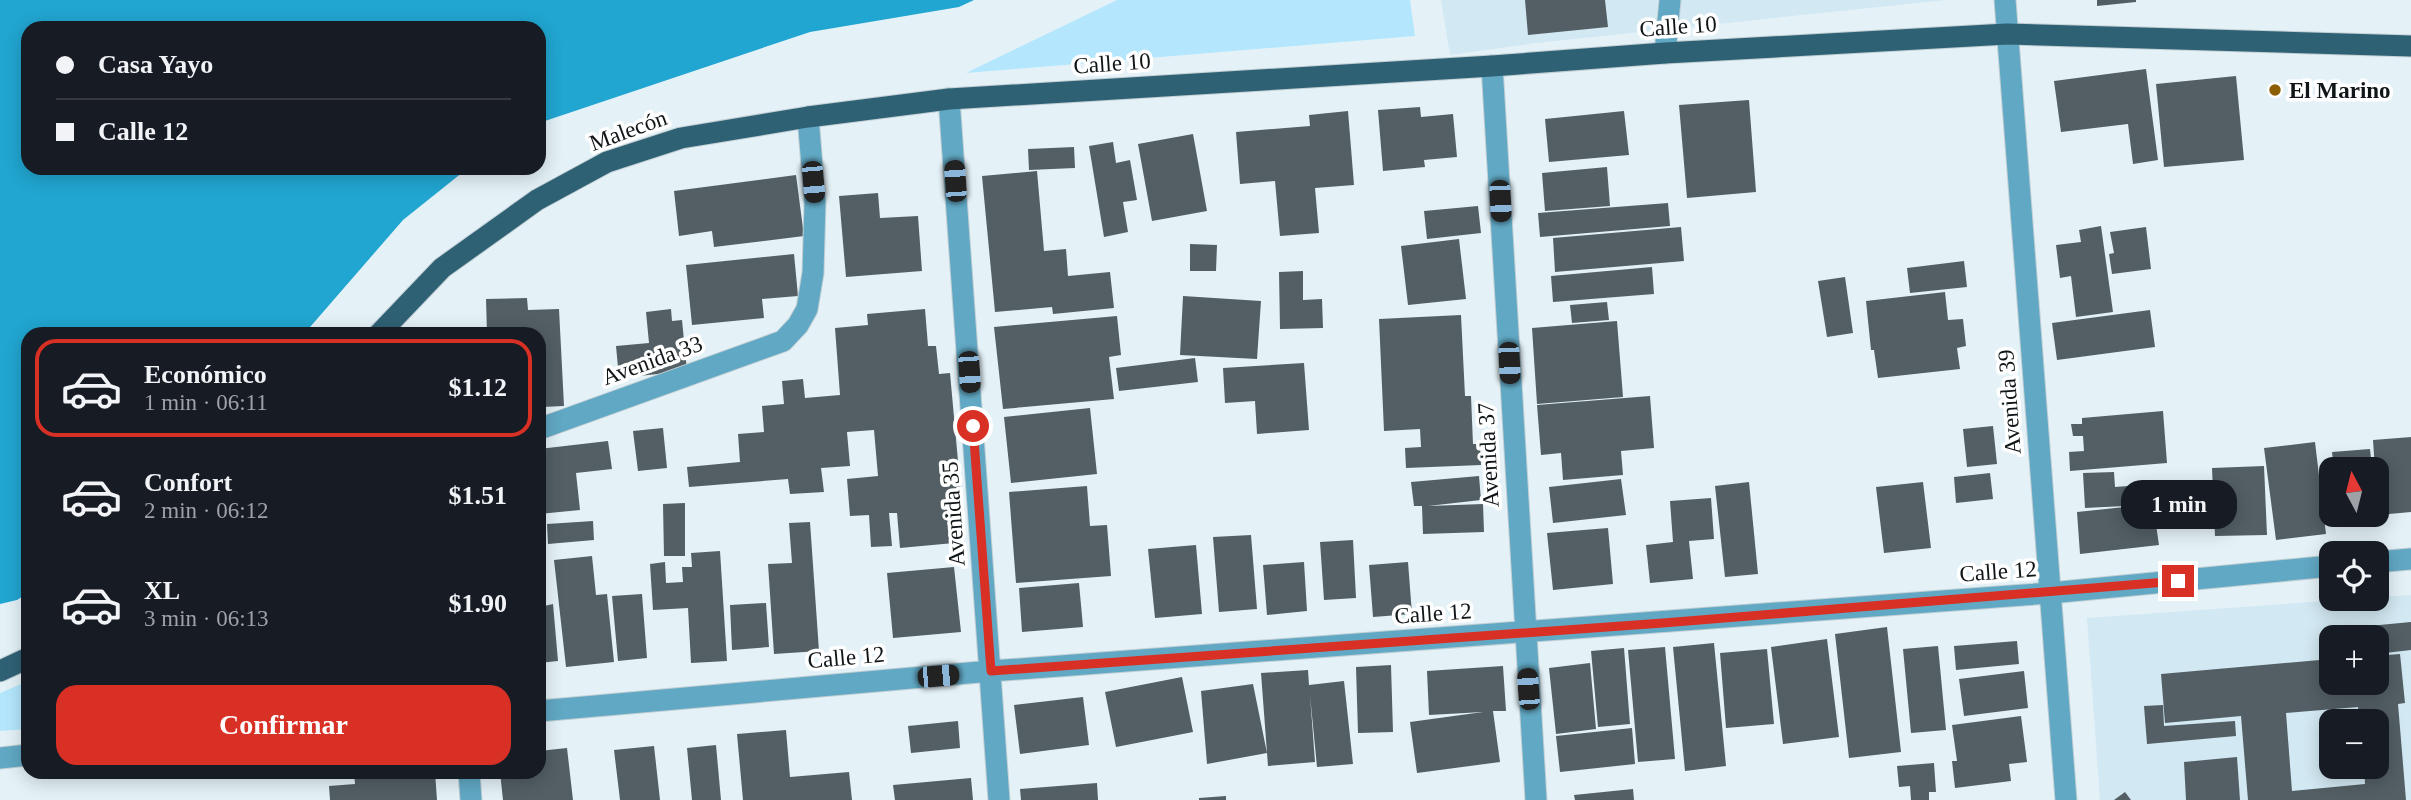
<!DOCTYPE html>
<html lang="es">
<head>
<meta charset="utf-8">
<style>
  :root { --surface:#171b24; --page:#20242c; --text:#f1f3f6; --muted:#9ea1a6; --line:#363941; --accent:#d93025 }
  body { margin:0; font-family:Georgia,serif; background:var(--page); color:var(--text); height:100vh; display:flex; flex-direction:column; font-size:26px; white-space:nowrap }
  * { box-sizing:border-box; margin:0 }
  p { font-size:23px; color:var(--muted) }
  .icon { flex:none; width:38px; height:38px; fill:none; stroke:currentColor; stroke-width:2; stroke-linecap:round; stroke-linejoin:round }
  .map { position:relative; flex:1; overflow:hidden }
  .side { position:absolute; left:21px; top:327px; width:525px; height:452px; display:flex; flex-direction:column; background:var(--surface); border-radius:21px; box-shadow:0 4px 18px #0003 }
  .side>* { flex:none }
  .banner { position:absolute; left:21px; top:21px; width:525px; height:154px; border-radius:21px; box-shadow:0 4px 18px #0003; display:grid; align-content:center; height:154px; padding:0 35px; background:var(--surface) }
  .needle { width:46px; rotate:353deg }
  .tools { position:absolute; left:2319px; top:457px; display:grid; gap:14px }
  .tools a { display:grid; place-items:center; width:70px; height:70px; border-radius:14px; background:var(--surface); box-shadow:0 4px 18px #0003; font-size:35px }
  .end { position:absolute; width:32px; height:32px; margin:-16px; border:9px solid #d93025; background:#fff; box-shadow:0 0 0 4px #fff }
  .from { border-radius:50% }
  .bubble { position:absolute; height:49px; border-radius:21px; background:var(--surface); box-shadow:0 4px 18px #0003; font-size:23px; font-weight:700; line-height:49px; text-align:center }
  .car { position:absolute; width:21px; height:42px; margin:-21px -10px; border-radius:9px; box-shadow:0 0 5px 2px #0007; background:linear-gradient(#222 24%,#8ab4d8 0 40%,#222 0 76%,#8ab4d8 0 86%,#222 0) }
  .banner b { display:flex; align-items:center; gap:24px; height:66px; font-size:26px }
  .banner b+b { border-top:2px solid var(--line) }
  .banner i { width:18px; height:18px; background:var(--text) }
  ul { padding:12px 0 0; list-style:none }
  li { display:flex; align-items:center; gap:21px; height:98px; margin:0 14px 10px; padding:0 21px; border:4px solid transparent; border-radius:21px }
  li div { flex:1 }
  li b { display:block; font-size:26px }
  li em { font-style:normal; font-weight:700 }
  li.active { border-color:var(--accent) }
  li>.icon { width:63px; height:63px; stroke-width:1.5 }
  .action { display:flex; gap:14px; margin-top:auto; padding:14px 35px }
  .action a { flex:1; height:80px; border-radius:21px; background:var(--accent); color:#fff; font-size:28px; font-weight:700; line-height:80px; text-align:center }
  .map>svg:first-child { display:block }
</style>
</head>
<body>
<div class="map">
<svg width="2411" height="800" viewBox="0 0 2411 800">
  <rect width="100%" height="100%" fill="#e4f2f8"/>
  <path fill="#d2e8f2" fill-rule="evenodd" d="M1441 0H1946L1536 43 1450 55Z
    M2411 595V800H2100L2087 618ZM2331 637H2376V682H2331ZM2331 721H2376V766H2331Z"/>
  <path fill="#b4e7fd" d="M1117 0H1410L1415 36 966 73Z
    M28 681V729L0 731V693Z"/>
  <path fill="#21a6d1" d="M0 0H974L959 7 810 32 539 123V28H28V168H468L403 220 304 334H28V593L17 600 0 604Z"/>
  <path fill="#535f64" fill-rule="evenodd" d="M1525 0H1605L1608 27 1528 35Z
    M2097 0H2136V2L2097 6Z
    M2146 69 2158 160 2133 164 2128 124 2061 132 2054 81Z
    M2236 76 2244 160 2164 167 2156 84Z
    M1749 100 1756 192 1687 198 1679 105Z
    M1420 107 1421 117 1453 114 1457 157 1424 160 1425 167 1383 171 1378 110Z
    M1348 111 1354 185 1315 188 1319 233 1280 236 1275 181 1240 184 1236 132 1310 126 1309 115Z
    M1624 111 1629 155 1549 162 1545 119Z
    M1193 134 1207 211 1152 221 1138 144Z
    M1113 142 1116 163 1130 160 1137 200 1123 202 1128 232 1104 237 1089 146Z
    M1074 147 1075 168 1029 170 1028 149Z
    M1607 167 1610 206 1545 211 1542 173Z
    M1037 171 1044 251 1066 249 1068 276 1110 272 1114 308 1053 314 1052 307 995 312 982 176Z
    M796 175 804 236 714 247 712 231 679 236 674 191Z
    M878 193 880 218 918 216 922 271 846 277 839 196Z
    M1668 203 1670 226 1540 237 1538 213Z
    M1478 206 1481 233 1427 239 1424 211Z
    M2101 226 2113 312 2076 317 2071 276 2060 278 2056 245 2081 242 2079 230Z
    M1681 227 1684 261 1555 272 1553 238Z
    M2146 227 2151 269 2112 274 2109 254 2114 253 2110 232Z
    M1459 239 1466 299 1408 305 1401 246Z
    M1190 244 1217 245 1216 271H1190Z
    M794 254 798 296 762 299 764 318 692 325 686 265Z
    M1964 261 1967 287 1910 293 1907 268Z
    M1652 267 1654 294 1553 302 1551 276Z
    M1303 271V300L1322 299 1323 328 1280 329 1279 272Z
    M1845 277 1853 333 1827 337 1818 281Z
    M1945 292 1948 320 1963 319 1966 346 1957 348 1960 369 1878 378 1874 350H1871L1866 301Z
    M1183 296 1261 301 1257 359 1180 355Z
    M527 298 528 310 559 309 564 406 542 407 539 380V334H487L486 299Z
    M1607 302 1609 320 1572 323 1570 305Z
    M671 309 672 321 682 320 687 371 619 378 616 346 649 343 646 312Z
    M925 309 928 346H936L939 374 950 373 961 494 949 496 954 543 900 548 897 513H889L892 546 871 547 869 515 850 516 847 479 878 476 874 430 847 432 850 466 821 468 824 492 790 494 788 479 689 487 687 467 740 462 738 434 764 432 762 406 784 404 782 381 803 379 805 398 840 395 835 328 868 325 867 314Z
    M2150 310 2155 347 2057 360 2052 323Z
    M1461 315 1465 396H1471L1473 444H1480L1481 465 1406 468 1405 448 1421 447 1420 429 1384 431 1379 319Z
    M1117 316 1121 355 1109 357 1114 399 1003 409 994 327Z
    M1617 321 1623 397 1537 404 1532 328Z
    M1195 358 1198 382 1119 391 1116 368Z
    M1304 363 1309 430 1257 434 1255 401 1225 403 1223 368Z
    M1650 396 1654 448 1621 451 1623 475 1563 480 1561 453 1541 455 1537 405Z
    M1090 408 1097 474 1011 483 1004 417Z
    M2163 411 2167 463 2070 471 2069 452 2084 451 2083 436H2073L2071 424H2082V418Z
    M1993 426 1997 464 1967 467 1963 429Z
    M663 428 667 468 638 471 633 431Z
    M2411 437V512L2378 515 2373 440Z
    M608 441 612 469 576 473 580 510 539 514V449Z
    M2315 442 2326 534 2276 540 2264 448Z
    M2370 449 2372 469H2334L2332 452Z
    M2264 466 2267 535 2215 536 2212 468Z
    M2114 472 2115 487 2168 483 2169 503 2153 504 2159 545 2080 554 2077 512 2144 505 2085 508 2083 473Z
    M1990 473 1993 499 1956 503 1954 477Z
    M1479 476 1481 500 1428 506 1483 504 1484 532 1423 534 1422 506H1414L1411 482Z
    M1621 479 1626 515 1553 523 1549 487Z
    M1749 482 1758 574 1725 577 1715 486Z
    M1923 482 1931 548 1884 553 1876 487Z
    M1087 486 1090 526 1107 525 1111 576 1016 583 1009 492Z
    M1711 498 1714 539 1689 541 1693 579 1650 583 1646 545 1673 542 1670 501Z
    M685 503V556H664L663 504Z
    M2338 514H2376V519L2338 522Z
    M593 521 594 540 548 544 547 524Z
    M810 522 819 651 774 654 768 564 792 563 789 523Z
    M1608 528 1613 584 1553 590 1547 533Z
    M1251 535 1257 609 1219 612 1213 537Z
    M1353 540 1356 598 1324 600 1320 542Z
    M1196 545 1202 614 1155 618 1148 549Z
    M720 551 727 661 691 663 688 608 653 610 650 564 665 562 666 583 683 582 682 567H692L691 553Z
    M592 556 596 595 607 594 614 662 566 667 554 560Z
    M1304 562 1307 611 1267 615 1263 565Z
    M1408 562 1412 614 1373 617 1369 565Z
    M954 567 961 632 893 638 887 573Z
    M539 575H541L544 606 553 604 558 661 539 663Z
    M1079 583 1083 627 1022 632 1019 588Z
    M642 594 647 658 618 661 612 596Z
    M766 603 769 647 732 650 730 605Z
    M2411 622V650L2376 654V637H2370L2369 626Z
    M1887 627 1901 752 1849 758 1835 634Z
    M1827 639 1839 737 1783 744 1771 647Z
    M2017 641 2019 664 1956 670 1954 646Z
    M1714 643 1726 766 1685 771 1673 647Z
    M1938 646 1946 730 1911 733 1903 649Z
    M1665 647 1675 759 1638 762 1628 650Z
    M1624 648 1630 724 1598 727 1591 651Z
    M1767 649 1774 724 1726 728 1720 653Z
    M2400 654 2405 703 2398 704 2406 800H2248L2241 716 2165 723 2161 674 2331 659V682H2376V656ZM2358 707 2360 721H2376V766H2364L2365 784 2292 791 2286 713Z
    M1590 663 1596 729 1556 734 1549 668Z
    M1391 665 1393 732 1358 733 1356 667Z
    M1503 666 1506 711H1493L1500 762 1417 773 1410 722 1483 712 1429 715 1427 671Z
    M1308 670 1309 685 1344 681 1353 764 1317 767 1310 695 1315 762 1268 766 1267 753 1207 764 1201 691 1253 684 1267 753 1261 673Z
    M2024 671 2028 708 1964 716 1959 679Z
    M1182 677 1193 732 1116 747 1105 692Z
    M1083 697 1089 745 1020 754 1014 705Z
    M2163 705 2164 726 2235 721 2236 736 2147 744 2144 706Z
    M2021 716 2027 762 2009 764 2011 781 1955 788 1952 761H1957L1952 725Z
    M958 721 960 748 911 753 908 726Z
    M1632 728 1635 764 1560 772 1556 736Z
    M786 730 790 777 849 772 852 800H743L737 734Z
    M716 745 721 800H692L687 748Z
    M654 746 660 800H620L614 750Z
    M567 748 573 800H503L500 772H539V751Z
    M2237 757 2240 800H2186L2184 762Z
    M1934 763 1936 792H1929V800H1911L1910 786 1899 787 1897 766Z
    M354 772H435L437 800H330L329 786 355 784Z
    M971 778 973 800H895L893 785Z
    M1097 783 1098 800H1021L1020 789Z
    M1633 789 1634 800H1575L1574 795Z
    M2125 792 2131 800H2114Z
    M1226 796V800H1199V798Z"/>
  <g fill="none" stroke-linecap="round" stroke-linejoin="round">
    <g stroke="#c2cfd4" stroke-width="23">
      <path id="minor" d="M2005 0 2066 800
        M1665 53 1670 0
        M1492 66 1536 800
        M949 99 999 800
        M539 429 783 341 798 325 807 309 813 273 815 203 808 117
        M2376 562 2411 559
        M539 711 991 671 2050 593 2331 566
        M0 758 28 755
        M469 772 471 800"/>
    </g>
    <g stroke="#c2cfd4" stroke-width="23">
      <path id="major" d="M379 334 442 268 537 200 607 162 681 138 808 117 949 99 1492 66 1665 53 2007 34 2411 46
        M0 671 28 658"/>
    </g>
    <use href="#minor" stroke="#61a8c4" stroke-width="21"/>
    <use href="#major" stroke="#2f6175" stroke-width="21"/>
  </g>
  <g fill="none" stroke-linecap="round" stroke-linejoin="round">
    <path stroke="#d93025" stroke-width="9" d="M973 426 991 671 1663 623 2178 581"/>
  </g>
  <circle fill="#8c5f04" stroke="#fff" stroke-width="2.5" cx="2275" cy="90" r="7"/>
  <g text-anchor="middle" stroke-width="7" stroke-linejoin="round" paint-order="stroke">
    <g font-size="23" fill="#101517" stroke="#fff">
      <text transform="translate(1678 26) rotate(-4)" y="8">Calle 10</text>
      <text transform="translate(1112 63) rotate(-4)" y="8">Calle 10</text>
      <text transform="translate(628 130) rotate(-20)" y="8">Malecón</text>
      <text transform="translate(652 360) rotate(-20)" y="8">Avenida 33</text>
      <text transform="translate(2009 402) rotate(-94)" y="8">Avenida 39</text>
      <text transform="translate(1488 455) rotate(-93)" y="8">Avenida 37</text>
      <text transform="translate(953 514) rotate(-94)" y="8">Avenida 35</text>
      <text transform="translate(1998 571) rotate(-4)" y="8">Calle 12</text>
      <text transform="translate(1433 613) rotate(-4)" y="8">Calle 12</text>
      <text transform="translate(846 657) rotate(-5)" y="8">Calle 12</text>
    </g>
    <g font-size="23" font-weight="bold" fill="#101517" stroke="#fff" text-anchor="start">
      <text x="2289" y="98">El Marino</text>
    </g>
  </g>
</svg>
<div class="tools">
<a><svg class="needle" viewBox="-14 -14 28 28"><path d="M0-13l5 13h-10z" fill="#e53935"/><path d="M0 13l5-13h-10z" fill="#9ea1a6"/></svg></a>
<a><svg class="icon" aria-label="locate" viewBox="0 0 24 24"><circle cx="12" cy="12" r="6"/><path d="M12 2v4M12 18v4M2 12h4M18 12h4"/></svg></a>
<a>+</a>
<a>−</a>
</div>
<i class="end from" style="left:973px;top:426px"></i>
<i class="end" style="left:2178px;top:581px"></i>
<div class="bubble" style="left:2121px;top:480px;width:116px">1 min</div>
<i class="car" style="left:955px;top:181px;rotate:356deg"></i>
<i class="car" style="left:813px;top:182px;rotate:175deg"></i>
<i class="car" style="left:1500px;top:201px;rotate:177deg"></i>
<i class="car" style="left:1509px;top:363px;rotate:177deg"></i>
<i class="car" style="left:969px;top:372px;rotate:176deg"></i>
<i class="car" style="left:938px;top:676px;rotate:85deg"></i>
<i class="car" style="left:1528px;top:689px;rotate:356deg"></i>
<div class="banner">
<b><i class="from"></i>Casa Yayo</b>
<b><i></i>Calle 12</b>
</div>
<section class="side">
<ul>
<li class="active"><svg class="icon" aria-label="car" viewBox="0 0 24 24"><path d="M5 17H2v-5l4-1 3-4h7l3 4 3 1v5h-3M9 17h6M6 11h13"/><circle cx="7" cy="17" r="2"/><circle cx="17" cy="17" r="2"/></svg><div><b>Económico</b><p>1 min · 06:11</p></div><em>$1.12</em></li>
<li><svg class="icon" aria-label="car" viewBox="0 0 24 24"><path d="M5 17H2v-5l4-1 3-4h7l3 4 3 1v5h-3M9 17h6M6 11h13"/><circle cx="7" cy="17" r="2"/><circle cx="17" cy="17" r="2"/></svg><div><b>Confort</b><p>2 min · 06:12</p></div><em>$1.51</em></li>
<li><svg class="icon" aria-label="car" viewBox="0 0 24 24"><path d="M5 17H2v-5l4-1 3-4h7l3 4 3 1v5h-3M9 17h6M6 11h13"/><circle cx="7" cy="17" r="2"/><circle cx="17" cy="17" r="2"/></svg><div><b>XL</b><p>3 min · 06:13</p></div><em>$1.90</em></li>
</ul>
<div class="action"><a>Confirmar</a></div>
</section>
</div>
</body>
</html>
